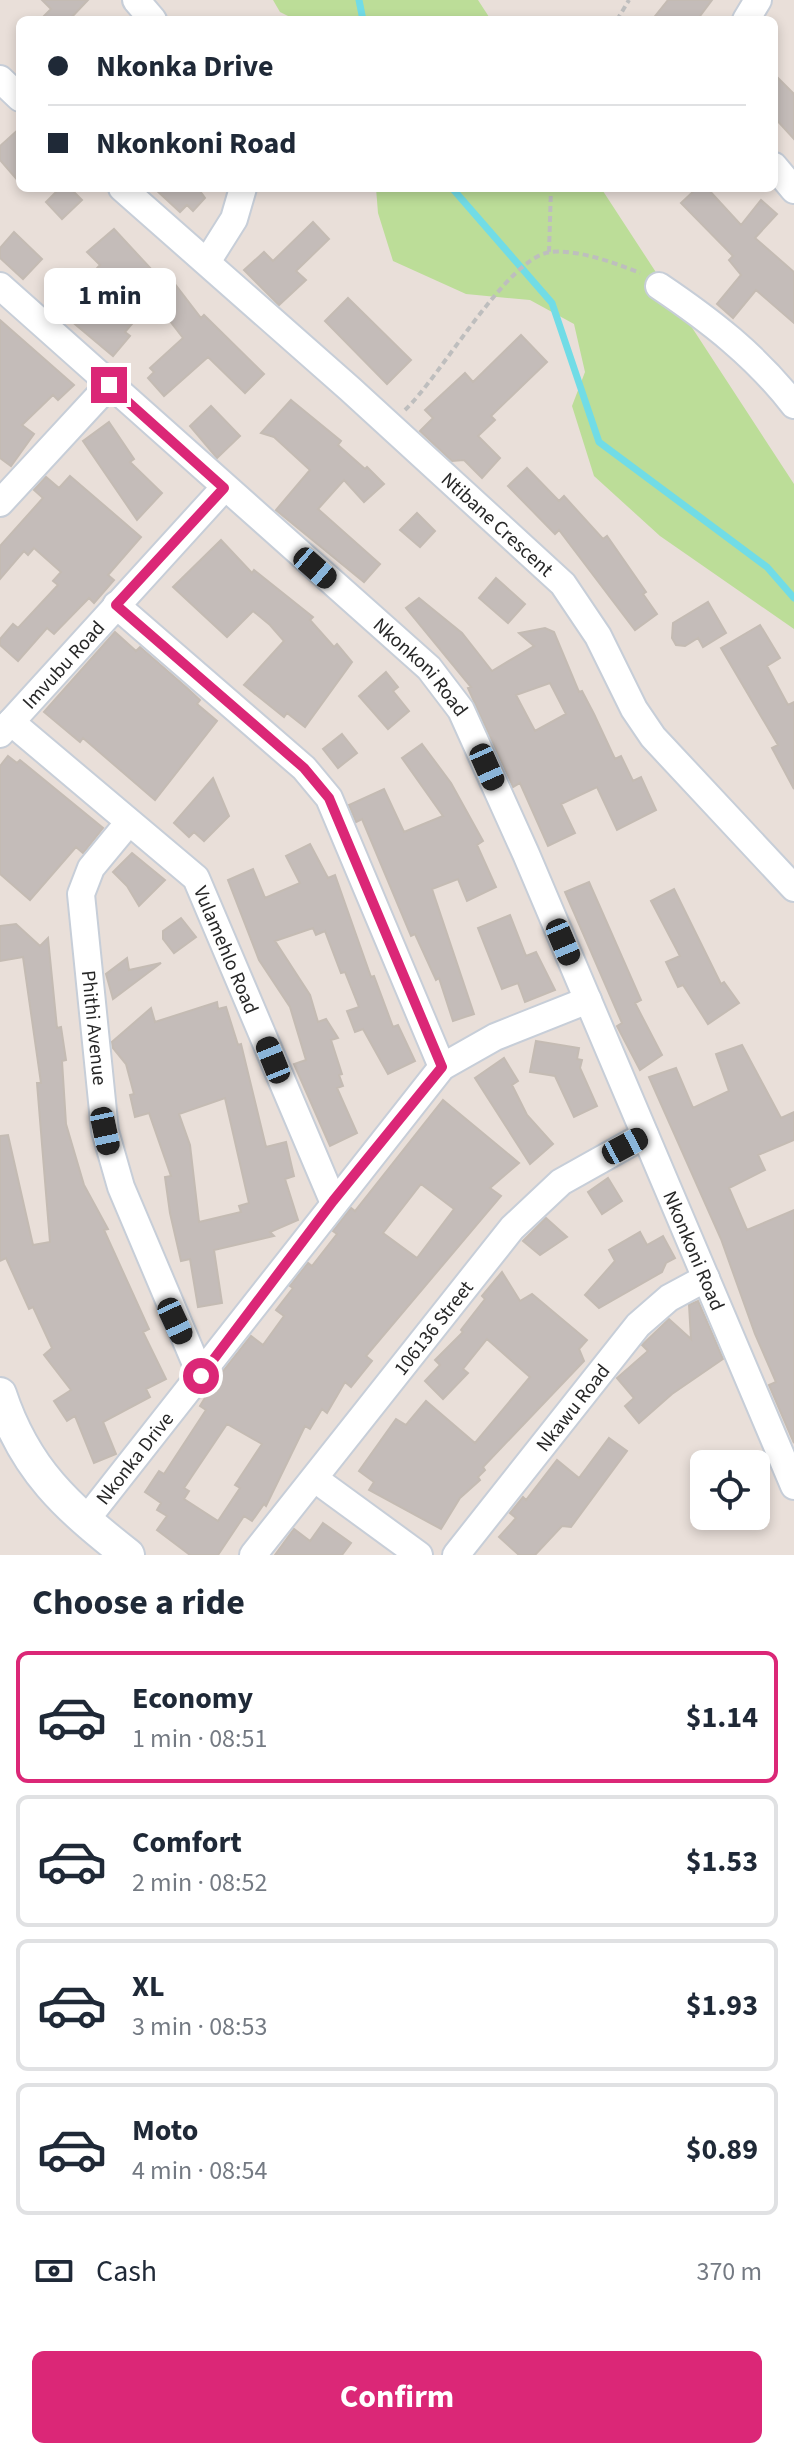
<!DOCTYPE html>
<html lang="en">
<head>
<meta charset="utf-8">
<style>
  :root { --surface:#fff; --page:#f6f6f7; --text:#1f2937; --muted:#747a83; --line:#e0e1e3; --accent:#db2777 }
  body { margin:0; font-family:"Source Sans 3",sans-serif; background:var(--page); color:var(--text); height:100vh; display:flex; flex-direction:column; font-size:30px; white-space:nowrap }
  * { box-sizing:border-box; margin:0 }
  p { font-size:26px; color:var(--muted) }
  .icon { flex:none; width:44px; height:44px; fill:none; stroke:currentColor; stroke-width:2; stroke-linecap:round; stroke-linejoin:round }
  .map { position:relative; height:1555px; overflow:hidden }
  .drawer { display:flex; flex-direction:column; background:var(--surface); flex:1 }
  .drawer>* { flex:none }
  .guide { position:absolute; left:16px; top:16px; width:762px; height:176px; border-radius:12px; box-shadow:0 4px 12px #0003; display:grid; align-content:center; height:176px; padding:0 32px; background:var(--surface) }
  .controls { position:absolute; left:690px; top:1450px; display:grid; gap:16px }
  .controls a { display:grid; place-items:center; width:80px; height:80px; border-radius:12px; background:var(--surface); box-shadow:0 4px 12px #0003; font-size:40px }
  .end { position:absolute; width:36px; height:36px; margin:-18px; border:10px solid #db2777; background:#fff; box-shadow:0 0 0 4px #fff }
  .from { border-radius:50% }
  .bubble { position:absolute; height:56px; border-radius:12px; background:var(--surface); box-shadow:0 4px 12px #0003; font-size:26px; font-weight:700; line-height:56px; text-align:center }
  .car { position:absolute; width:24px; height:48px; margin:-24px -12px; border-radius:10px; box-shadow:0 0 6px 2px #0007; background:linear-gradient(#222 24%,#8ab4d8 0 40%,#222 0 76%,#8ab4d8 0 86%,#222 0) }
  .guide b { display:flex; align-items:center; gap:28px; height:76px; font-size:30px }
  .guide b+b { border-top:2px solid var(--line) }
  .guide i { width:20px; height:20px; background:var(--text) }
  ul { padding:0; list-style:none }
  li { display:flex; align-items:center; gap:24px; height:132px; margin:0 16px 12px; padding:0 16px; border:4px solid var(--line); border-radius:12px }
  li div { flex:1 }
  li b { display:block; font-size:30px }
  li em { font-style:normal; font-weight:700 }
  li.selected { border-color:var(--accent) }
  li>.icon { width:72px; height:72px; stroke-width:1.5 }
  h2 { padding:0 32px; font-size:36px; line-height:96px }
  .pay { display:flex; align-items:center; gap:20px; height:88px; padding:0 32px; font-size:30px }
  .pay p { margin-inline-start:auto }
  .primary-button { display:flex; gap:16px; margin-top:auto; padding:16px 32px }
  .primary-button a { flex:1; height:92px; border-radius:12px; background:var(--accent); color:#fff; font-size:32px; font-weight:700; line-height:92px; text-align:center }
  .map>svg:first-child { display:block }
</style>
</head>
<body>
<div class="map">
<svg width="794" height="1555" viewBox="0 0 794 1555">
  <rect width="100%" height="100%" fill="#e9dfd9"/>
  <path fill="#bcdd98" d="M273 0H478L491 20H296L280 12Z
    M376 188H601L794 484V629L660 536 594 476 572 406 585 372 574 324 530 300 466 294 393 261 378 213Z"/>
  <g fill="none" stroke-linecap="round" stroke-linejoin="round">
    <path stroke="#71dce6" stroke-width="7" d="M359 0 363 20
      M452 188 552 303 599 442 767 567 794 598"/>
  </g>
  <path fill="#c4bcb9" stroke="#c4bbb3" stroke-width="2" fill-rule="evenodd" d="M42 0H88L69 20H40L51 9Z
    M668 0H712L697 20H652Z
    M774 74 794 94V139L774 117Z
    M20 128V183L0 160V146Z
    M60 188H70L82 200 62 219 46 202Z
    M154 188H204L200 191 205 198 193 211 187 205 180 212Z
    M697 188H707L741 225 761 200 777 214 755 238 794 272V323L756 290 733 318 717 304 741 275 729 260 733 256 681 203Z
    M313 222 329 239 296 271 306 280 279 305 244 270 264 252 273 261Z
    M114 229 165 284 171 279 201 318 204 315 264 374 245 393 208 357 164 396 148 378 154 372 150 368 183 338 153 299 125 332 130 336 113 356 58 310 100 265 87 252Z
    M14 232 42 259 23 279 0 258V248Z
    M348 298 411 360 387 384 325 321Z
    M0 320 74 385 58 400 53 395 22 425 34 434 11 466 0 458Z
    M521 335 547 362 491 416 495 420 478 436 500 458 482 478 464 460 452 461 420 431 433 418 425 410 465 373 473 382Z
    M291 400 341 441 338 445 365 469 367 467 384 484 364 502 344 480 318 509 380 564 364 582 276 510 310 470 274 437 261 433Z
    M211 406 240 436 217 458 190 426Z
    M109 422 134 459 130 462 162 493 137 520 83 441Z
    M527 468 559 501 564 496 603 539 607 536 646 592 643 594 657 614 635 630 559 530 555 534 508 486Z
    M70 476 141 537 108 575 114 580 94 603 89 598 54 634 47 628 18 661 0 645V639L13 624 18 628 58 585 53 581 61 572 34 548 28 555 24 551 0 579V546L43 498 34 490 46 477 59 488Z
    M417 513 435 531 420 547 400 530Z
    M221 540 252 573 254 570 313 617 310 620 334 647 337 644 352 662 305 727 287 713 284 717 244 685 284 641 270 625 253 611 227 637 173 587Z
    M496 578 525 604 508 623 479 598Z
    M419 598 462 633 492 671 534 646 519 633 545 628 554 632 579 692 582 691 594 714 615 759 621 756 633 781 641 777 656 810 617 830 597 787 561 804 575 833 548 846 520 783 513 787 468 688 471 687 406 608ZM550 683 566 714 535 731 516 695Z
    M708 602 726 633 703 647 698 638 685 646 676 645 672 638 673 623Z
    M760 625 780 658 767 666 788 705 794 702V789L772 748 778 745 721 648Z
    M115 632 136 651 140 647 187 688 200 700 197 704 217 721 155 800 83 738 80 742 44 712Z
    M386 672 398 687 393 691 409 711 388 729 359 696Z
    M342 734 357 753 338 768 323 749Z
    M422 744 451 783 483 841 477 845 496 887 467 901 458 879 432 889 474 1014 453 1021 439 978 436 980 415 934 411 936 362 819 356 822 349 805 384 789 404 832 443 816 402 758Z
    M8 756 17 763 20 760 103 828 83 853 76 847 30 900 0 874V766Z
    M213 778 229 816 204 841 194 832 189 837 174 823Z
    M310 844 328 878 335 875 371 977 374 976 393 1027 398 1025 415 1061 388 1074 363 1029 355 1032 347 1011 359 1007 345 972 341 973 325 931 316 935 313 928 275 941 310 995 318 1022 326 1019 338 1038 331 1040 342 1074 339 1075 343 1086 337 1088 357 1133 330 1146 294 1064 306 1060 290 1007 259 960 228 880 253 869 265 898 300 883 286 856Z
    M132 853 165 880 139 906 127 886 113 872Z
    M589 882 641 1000 635 1003 662 1055 640 1070 617 1026 622 1023 565 892Z
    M674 889 721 984 724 982 739 1003 708 1024 683 985 678 987 666 962 680 956 651 901Z
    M510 915 526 956 536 952 555 990 525 1002 518 983 502 989 478 928Z
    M181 918 196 937 174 953 163 939V931Z
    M16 924 40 946 48 938 57 1028 61 1027 66 1060 62 1061 66 1124 84 1185 108 1229 104 1230 149 1329 143 1332 166 1379 146 1389 150 1397 103 1422 116 1454 94 1463 75 1416 67 1421 54 1401 71 1390 44 1355 52 1348 33 1307 29 1309 6 1258 0 1261V1136L8 1135 33 1245 50 1242 37 1083H41L23 957 0 961V926Z
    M127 958 129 970 161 963 113 999 106 974Z
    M217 1002 218 1009 226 1007 238 1045 241 1044 266 1147 286 1142 294 1176 285 1179 298 1220 270 1232 274 1236 214 1250 222 1303 198 1307 190 1259 181 1261 170 1213 165 1177 171 1176 149 1113 135 1117 130 1095 134 1094 126 1064 113 1048 112 1042 151 1008 155 1022ZM225 1098 249 1203 239 1206 241 1212 199 1222 190 1145 179 1114Z
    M536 1041 579 1048 577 1059 582 1060 580 1068 597 1106 574 1117 555 1076 530 1072Z
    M742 1045 781 1118 794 1112V1140L758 1155 765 1170 729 1188 747 1230 794 1210V1443L769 1385 776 1382 755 1334 721 1239 649 1077 676 1068 693 1108 729 1091 716 1054Z
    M504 1058 518 1081 512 1085 527 1115 553 1144 530 1164 475 1078Z
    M443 1100 519 1163 490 1188 501 1196 366 1356 372 1361 351 1387 345 1382 327 1413 322 1409 310 1429 305 1426 266 1506 264 1504 252 1521 244 1516 218 1555H190L157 1530 167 1516 157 1510 161 1503 145 1492 159 1471 164 1474 206 1410 200 1406 216 1380 251 1336 263 1345 284 1316 276 1310 293 1288 290 1286 308 1263 312 1266 337 1234 333 1231 351 1208 355 1211ZM421 1184 454 1209 417 1258 383 1233ZM227 1424 262 1444 235 1485 240 1488 218 1521 184 1499 189 1491 184 1488Z
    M608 1178 622 1201 602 1214 588 1192Z
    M546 1218 567 1237 540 1255 523 1241Z
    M640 1232 647 1245 663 1236 675 1258 666 1263 662 1272 599 1308 585 1295 615 1261 609 1250Z
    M502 1272 520 1301 532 1294 587 1340 579 1349 584 1361 483 1467 485 1470 478 1477 480 1480 460 1498 441 1529 369 1490 374 1482 359 1471 396 1419 406 1425 426 1401 475 1443 530 1377 487 1339 463 1369 468 1373 443 1399 425 1381 440 1365 435 1360 463 1332 461 1330 485 1299 482 1296Z
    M698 1301 723 1359 672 1394 639 1423 625 1406 634 1398 617 1378 648 1351 642 1345 669 1319 691 1339 689 1305Z
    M609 1438 627 1451 571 1527 562 1526 535 1555H519L499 1537 516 1518 510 1513 523 1497 526 1500 557 1460 579 1478Z
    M323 1523 351 1543 342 1555H275L294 1529 310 1541Z"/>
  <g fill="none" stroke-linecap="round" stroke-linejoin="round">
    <g stroke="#c7ced8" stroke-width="30">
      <g id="minor">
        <path d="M136 0 153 20"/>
        <path d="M746 20 758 0"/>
        <path d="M0 79 20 98"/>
        <path d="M774 166 794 190"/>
        <path id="s1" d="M122 188 350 389 563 584 598 636 634 709 653 737 794 888"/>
        <path d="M207 262 234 219 243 188"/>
        <path id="s2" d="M0 286 429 668 461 710 526 854 794 1486"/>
        <path d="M659 286C711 321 756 356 794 405"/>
        <path d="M0 503 109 385"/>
        <path d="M116 605 304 768 329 798 442 1067"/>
        <path id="s3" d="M11 722 196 878 333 1201"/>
        <path id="s4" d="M0 734 224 488"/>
        <path id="s5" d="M129 822 91 868 81 894 105 1131 121 1187 201 1376"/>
        <path d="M315 1479 419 1555"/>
        <path id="s6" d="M85 1521 442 1067 495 1037 588 1000"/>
        <path id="s7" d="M253 1555 512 1228 561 1182 645 1135"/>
        <path id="s8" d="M456 1555 638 1325 669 1298 706 1278"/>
      </g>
    </g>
    <g stroke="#c7ced8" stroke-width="36">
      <path id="tertiary" d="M0 1394C25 1470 67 1507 128 1555"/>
    </g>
    <path stroke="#bebebe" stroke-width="4" stroke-dasharray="6 4" stroke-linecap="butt" d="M617 20 629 0
      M549 252 551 188
      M405 410C441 376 507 258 550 252 578 249 615 263 640 273"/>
    <use href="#minor" stroke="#fff" stroke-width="26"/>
    <use href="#tertiary" stroke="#fff" stroke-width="32"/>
  </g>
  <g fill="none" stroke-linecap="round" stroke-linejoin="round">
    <path stroke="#db2777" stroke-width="10" d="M109 385 224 488 116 605 304 768 329 798 442 1067 333 1201 201 1376"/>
  </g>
  <g text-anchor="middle" stroke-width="7" stroke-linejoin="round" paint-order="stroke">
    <g font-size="20" fill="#272727" stroke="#fff">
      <text dy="7" stroke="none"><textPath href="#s1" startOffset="504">Ntibane Crescent</textPath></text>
      <text dy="7" stroke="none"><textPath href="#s4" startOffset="94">Imvubu Road</textPath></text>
      <text dy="7" stroke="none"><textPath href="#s2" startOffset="568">Nkonkoni Road</textPath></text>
      <text dy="7" stroke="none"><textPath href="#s3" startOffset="320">Vulamehlo Road</textPath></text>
      <text dy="7" stroke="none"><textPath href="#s5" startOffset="222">Phithi Avenue</textPath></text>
      <text dy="7" stroke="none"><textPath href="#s2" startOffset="1216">Nkonkoni Road</textPath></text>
      <text dy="7" stroke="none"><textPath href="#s7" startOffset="290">106136 Street</textPath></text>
      <text dy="7" stroke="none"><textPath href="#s8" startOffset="188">Nkawu Road</textPath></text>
      <text dy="7" stroke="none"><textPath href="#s6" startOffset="80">Nkonka Drive</textPath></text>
    </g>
  </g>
</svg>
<div class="controls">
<a><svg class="icon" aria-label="locate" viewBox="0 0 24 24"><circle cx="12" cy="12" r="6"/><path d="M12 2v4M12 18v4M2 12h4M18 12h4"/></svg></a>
</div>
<i class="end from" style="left:201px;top:1376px"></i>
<i class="end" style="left:109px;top:385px"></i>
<div class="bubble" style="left:44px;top:268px;width:132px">1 min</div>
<i class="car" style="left:315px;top:568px;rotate:131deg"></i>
<i class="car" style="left:487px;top:767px;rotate:156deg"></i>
<i class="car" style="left:563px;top:942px;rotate:157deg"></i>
<i class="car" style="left:273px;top:1060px;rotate:338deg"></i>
<i class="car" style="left:105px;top:1131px;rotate:168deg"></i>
<i class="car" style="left:625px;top:1146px;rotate:62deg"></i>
<i class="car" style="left:175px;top:1321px;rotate:155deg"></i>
<div class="guide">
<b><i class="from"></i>Nkonka Drive</b>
<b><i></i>Nkonkoni Road</b>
</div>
</div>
<section class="drawer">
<h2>Choose a ride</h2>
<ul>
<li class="selected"><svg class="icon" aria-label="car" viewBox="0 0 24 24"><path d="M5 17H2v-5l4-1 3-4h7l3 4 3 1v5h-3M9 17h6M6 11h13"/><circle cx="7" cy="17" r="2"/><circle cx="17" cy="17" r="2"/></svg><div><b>Economy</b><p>1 min · 08:51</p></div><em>$1.14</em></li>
<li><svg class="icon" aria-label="car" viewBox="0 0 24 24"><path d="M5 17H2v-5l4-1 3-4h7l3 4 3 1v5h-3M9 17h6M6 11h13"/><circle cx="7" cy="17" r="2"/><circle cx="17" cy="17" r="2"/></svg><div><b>Comfort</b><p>2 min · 08:52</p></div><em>$1.53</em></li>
<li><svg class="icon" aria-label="car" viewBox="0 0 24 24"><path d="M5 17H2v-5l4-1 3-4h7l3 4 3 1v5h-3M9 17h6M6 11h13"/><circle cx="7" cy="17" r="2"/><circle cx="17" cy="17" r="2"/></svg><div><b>XL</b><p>3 min · 08:53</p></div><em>$1.93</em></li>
<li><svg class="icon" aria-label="car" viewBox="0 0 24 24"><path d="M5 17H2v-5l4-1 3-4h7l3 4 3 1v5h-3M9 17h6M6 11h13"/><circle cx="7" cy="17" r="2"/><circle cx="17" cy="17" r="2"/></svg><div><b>Moto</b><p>4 min · 08:54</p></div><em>$0.89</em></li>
</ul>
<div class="pay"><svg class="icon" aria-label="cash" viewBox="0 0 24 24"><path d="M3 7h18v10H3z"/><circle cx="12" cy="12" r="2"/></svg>Cash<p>370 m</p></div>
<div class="primary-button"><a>Confirm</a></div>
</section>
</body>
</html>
